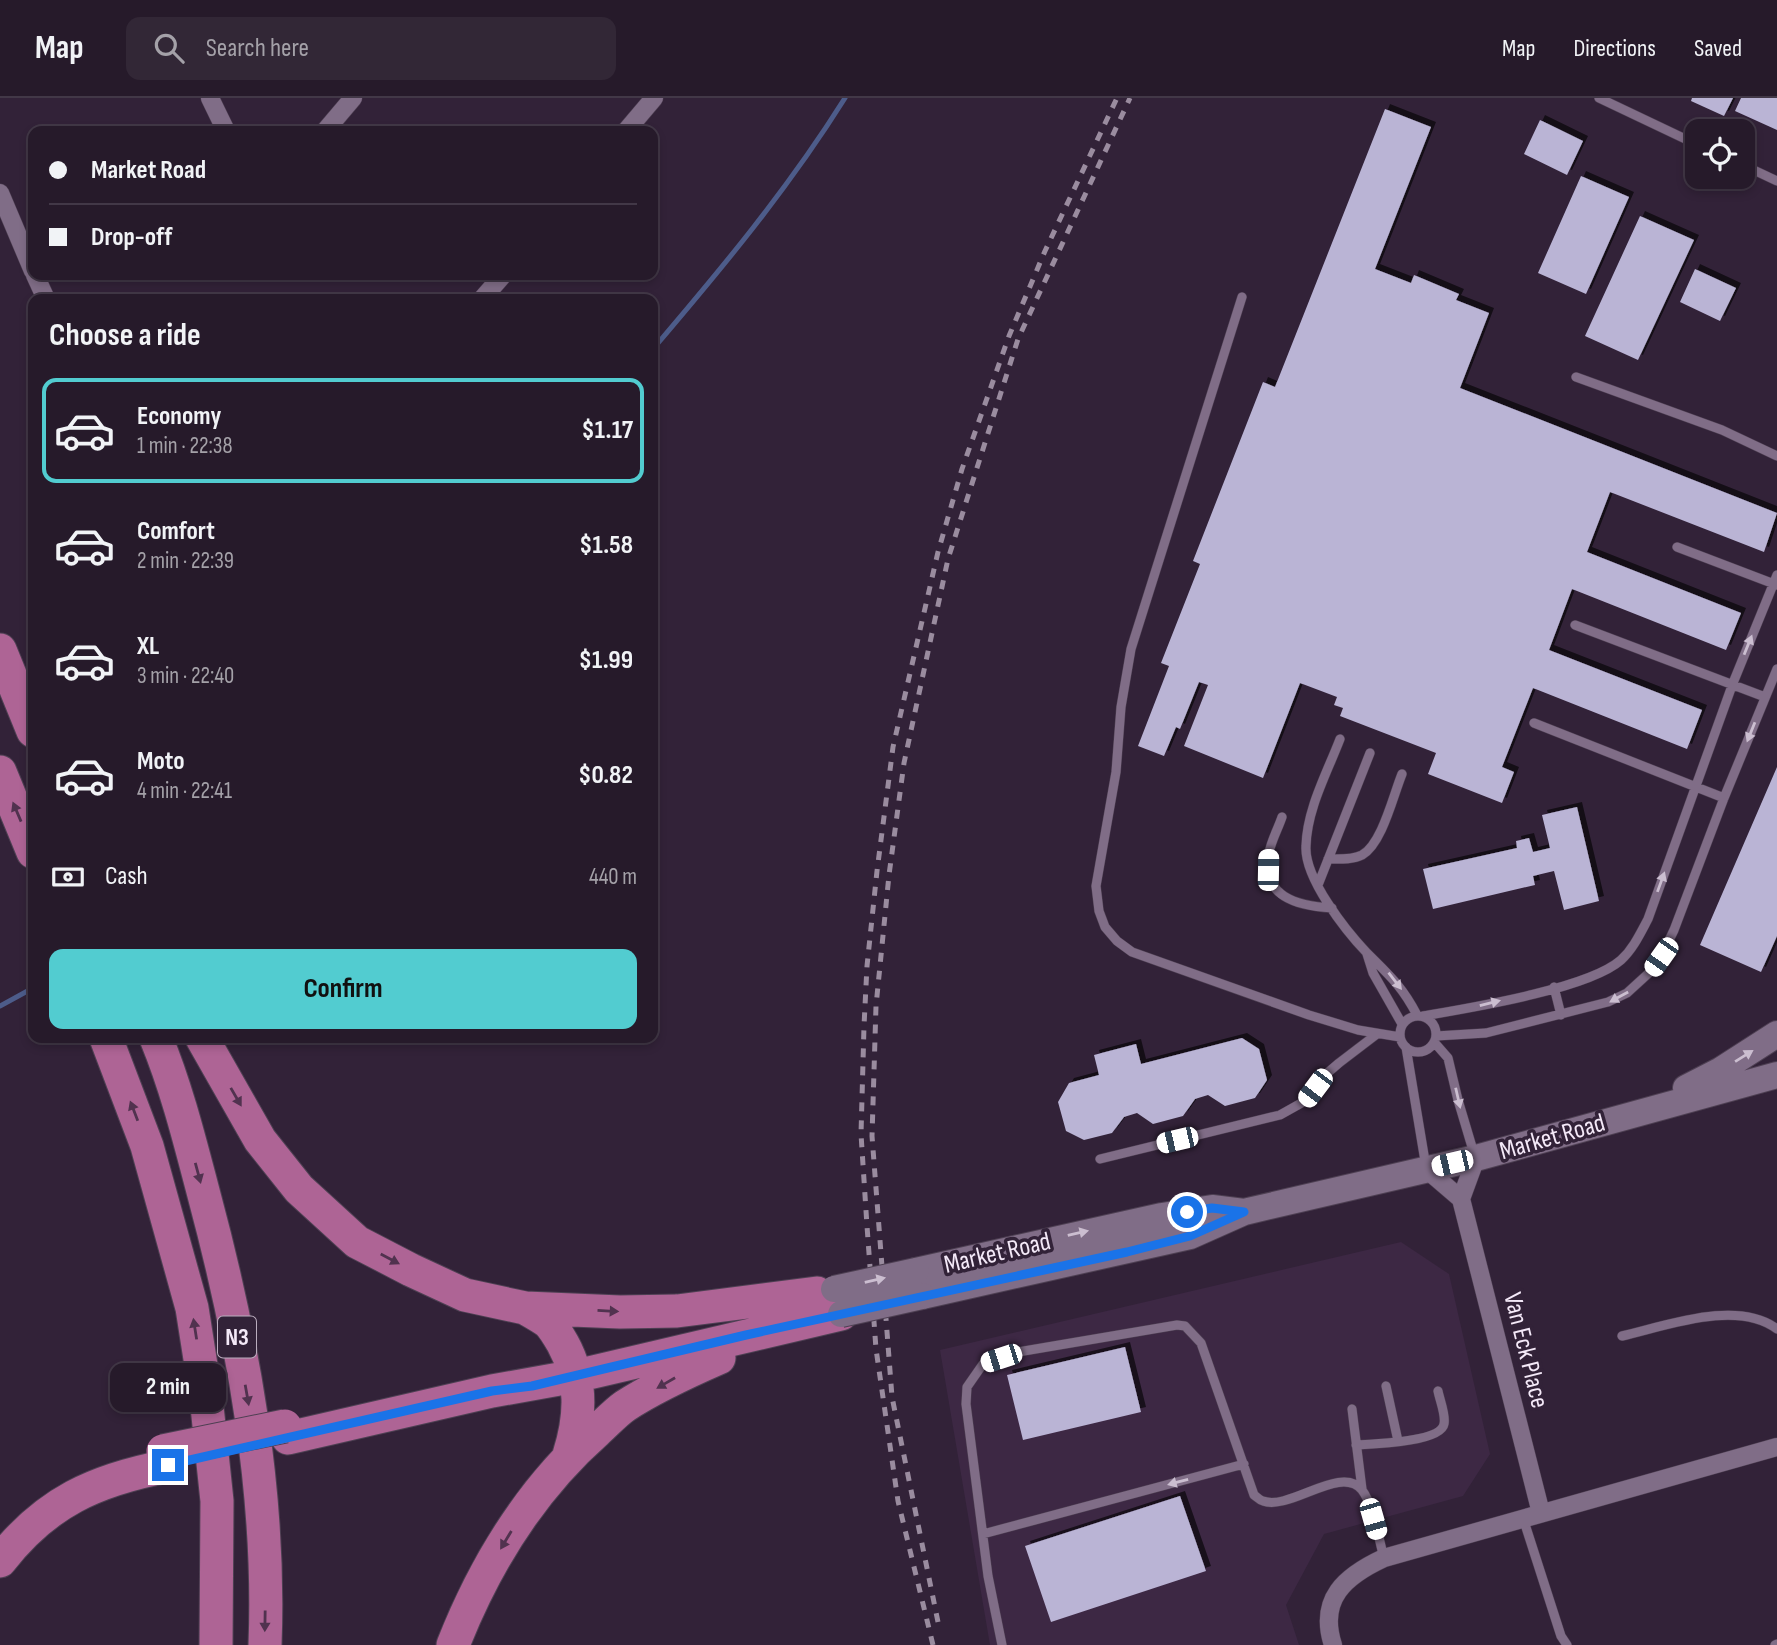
<!DOCTYPE html>
<html lang="en">
<head>
<meta charset="utf-8">
<style>
  :root { --surface:#261a2a; --page:#322736; --text:#f1f3f6; --muted:#a4a1a8; --line:#423847; --accent:#52ccd0 }
  body { margin:0; font-family:"Sofia Sans Condensed",sans-serif; background:var(--page); color:var(--text); height:100vh; display:flex; flex-direction:column; font-size:26px; white-space:nowrap }
  * { box-sizing:border-box; margin:0 }
  p { font-size:23px; color:var(--muted) }
  .icon { flex:none; width:38px; height:38px; fill:none; stroke:currentColor; stroke-width:2; stroke-linecap:round; stroke-linejoin:round }
  .map { position:relative; flex:1; overflow:hidden }
  .sheet { position:absolute; left:28px; top:196px; width:630px; height:749px; display:flex; flex-direction:column; background:var(--surface); border-radius:14px; box-shadow:0 4px 10px #0003,0 0 0 2px var(--line) }
  .sheet>* { flex:none }
  .hud { position:absolute; left:28px; top:28px; width:630px; height:154px; border-radius:14px; box-shadow:0 4px 10px #0003,0 0 0 2px var(--line); display:grid; align-content:center; height:154px; padding:0 21px; background:var(--surface) }
  .tools { position:absolute; left:1685px; top:21px; display:grid; gap:14px }
  .tools a { display:grid; place-items:center; width:70px; height:70px; border-radius:14px; background:var(--surface); box-shadow:0 4px 10px #0003,0 0 0 2px var(--line); font-size:35px }
  .end { position:absolute; width:32px; height:32px; margin:-16px; border:9px solid #1a73e8; background:#fff; box-shadow:0 0 0 4px #fff }
  .from { border-radius:50% }
  .bubble { position:absolute; height:49px; border-radius:14px; background:var(--surface); box-shadow:0 4px 10px #0003,0 0 0 2px var(--line); font-size:23px; font-weight:700; line-height:49px; text-align:center }
  .car { position:absolute; width:21px; height:42px; margin:-21px -10px; border-radius:9px; box-shadow:0 0 5px 2px #0007; background:linear-gradient(#fff 24%,#345 0 40%,#fff 0 76%,#345 0 86%,#fff 0) }
  .hud b { display:flex; align-items:center; gap:24px; height:66px; font-size:26px }
  .hud b+b { border-top:2px solid var(--line) }
  .hud i { width:18px; height:18px; background:var(--text) }
  ul { padding:0; list-style:none }
  li { display:flex; align-items:center; gap:21px; height:105px; margin:0 14px 10px; padding:0 7px; border:4px solid transparent; border-radius:14px }
  li div { flex:1 }
  li b { display:block; font-size:26px }
  li em { font-style:normal; font-weight:700 }
  li.active { border-color:var(--accent) }
  li>.icon { width:63px; height:63px; stroke-width:1.5 }
  h2 { padding:0 21px; font-size:32px; line-height:84px }
  .pay { display:flex; align-items:center; gap:18px; height:77px; padding:0 21px; font-size:26px }
  .pay p { margin-inline-start:auto }
  .primary-button { display:flex; gap:14px; margin-top:auto; padding:14px 21px }
  .primary-button a { flex:1; height:80px; border-radius:14px; background:var(--accent); color:#111; font-size:28px; font-weight:700; line-height:80px; text-align:center }
  header { display:flex; align-items:center; gap:42px; box-sizing:border-box; height:98px; padding:0 35px; background:var(--surface); border-bottom:2px solid var(--line) }
  header strong { font-size:33px }
  nav { display:flex; gap:38px; margin-inline-start:auto; font-size:24px }
  .search { width:490px; height:63px; background:var(--page); display:flex; align-items:center; gap:18px; box-sizing:border-box; padding:0 24px; border-radius:14px; color:var(--muted); font-size:26px }
  .map>svg:first-child { display:block }
</style>
</head>
<body>
<header>
<strong>Map</strong>
<div class="search"><svg class="icon" aria-label="search" viewBox="0 0 24 24"><circle cx="10" cy="10" r="6"/><path d="M15 15l6 6"/></svg>Search here</div>
<nav><a>Map</a><a>Directions</a><a>Saved</a></nav>
</header>
<div class="map">
<svg width="1777" height="1547" viewBox="0 0 1777 1547">
  <defs>
    <filter id="shadow"><feDropShadow dx="5" dy="-5" stdDeviation="0" flood-color="#0009"/></filter>
  </defs>
  <rect width="100%" height="100%" fill="#322238"/>
  <path fill="#3d2844" d="M1401 1144 1449 1176 1490 1356 1463 1398 1324 1436 1286 1507 1299 1547H990L940 1252Z"/>
  <g fill="none" stroke-linecap="round" stroke-linejoin="round">
    <path stroke="#4d5c8a" stroke-width="5" d="M653 251C722 170 788 91 845 0
      M0 908 33 890"/>
  </g>
  <path fill="#bab4d5" filter="url(#shadow)" d="M1692 0H1733L1724 18 1691 3Z
    M1741 0H1777V32L1735 13Z
    M1385 11 1431 29 1375 171 1411 185 1414 177 1459 196 1456 202 1489 215 1460 290 1777 415 1764 454 1610 394 1587 454 1741 515 1726 552 1572 491 1549 552 1702 612 1687 651 1533 590 1502 669 1514 674 1502 705 1428 676 1436 655 1340 618 1343 610 1334 607 1337 599 1300 585 1263 680 1184 648 1208 587 1199 584 1180 631 1176 629 1164 658 1138 648 1169 568 1161 565 1200 466 1193 463 1263 284 1275 289Z
    M1540 22 1583 43 1567 77 1524 56Z
    M1581 78 1629 99 1586 196 1538 175Z
    M1640 118 1694 142 1638 262 1585 238Z
    M1695 171 1736 190 1720 223 1680 204Z
    M1777 669V838L1761 874 1700 847Z
    M1577 709 1599 803 1564 812 1554 773 1533 778 1535 787 1433 811 1423 771 1517 750 1516 743 1529 740 1533 754 1550 750 1542 717Z
    M1242 940 1259 951 1267 982 1255 1000 1225 1008 1208 997 1195 1001 1183 1018 1153 1026 1137 1015 1124 1019 1112 1035 1084 1042 1066 1033 1058 1004 1069 985 1099 977 1094 957 1136 946 1141 966Z
    M1125 1249 1141 1314 1023 1342 1007 1277Z
    M1180 1398 1206 1473 1051 1524 1025 1448Z"/>
  <g fill="none" stroke-linecap="round" stroke-linejoin="round">
    <g stroke="#4e4053" stroke-width="10">
      <path id="lane" d="M1599 0 1698 47
        M1743 67 1777 83
        M1242 199 1131 551 1121 609 1116 674 1096 788 1099 813 1105 829 1117 843 1132 854 1309 917 1358 932 1400 939
        M1576 279 1722 332 1777 358
        M1677 449 1777 487
        M1575 527 1765 599
        M1534 625 1724 700
        M1340 641C1327 675 1307 711 1306 748 1304 780 1346 833 1367 855 1389 877 1402 888 1417 917
        M1282 719C1278 731 1271 743 1269 755 1260 799 1298 808 1332 810
        M1328 761C1339 761 1352 762 1362 757 1382 746 1393 698 1402 676
        M1318 787 1370 655
        M1367 856 1373 875 1402 926
        M1554 889 1561 917
        M1423 918C1469 910 1588 891 1621 862 1633 851 1640 836 1648 821L1733 585 1777 477
        M1400 936a18 18 0 1 1 36 0a18 18 0 1 1-36 0Z
        M1436 938 1486 935 1608 904 1627 895 1650 874 1661 859 1674 832 1724 700 1777 571
        M1434 944 1448 960 1458 1002 1475 1059
        M1406 949 1426 1069
        M1100 1061 1280 1017 1305 1003 1325 977 1339 965 1377 936
        M1622 1238C1666 1228 1737 1201 1777 1231
        M1386 1288 1398 1343
        M1352 1311 1362 1391
        M1356 1347C1373 1346 1441 1344 1444 1326 1446 1317 1440 1303 1438 1293
        M1523 1420 1561 1538 1567 1547
        M983 1436 1244 1366
        M1002 1547 988 1478 966 1306 967 1289 983 1266 1018 1254 1177 1227 1185 1228 1201 1245 1254 1397C1257 1399 1259 1402 1263 1403 1290 1413 1341 1366 1362 1392 1373 1406 1379 1442 1384 1460
        M1775 1547 1777 1546"/>
    </g>
    <g stroke="#4e4053" stroke-width="19">
      <path id="street" d="M210 0 226 33
        M325 33 353 0
        M626 33 654 0
        M0 95 33 173
        M35 177 46 201
        M482 201 503 177
        M1476 1060 1461 1101 1541 1415
        M1426 1071 1461 1101
        M1333 1547C1318 1501 1345 1478 1384 1460L1777 1349"/>
    </g>
    <g stroke="#4e4053" stroke-width="28">
      <path id="secondary" d="M1686 990 1721 972 1777 936
        M916 1173 1162 1118 1212 1110 1244 1114
        M922 1198 1190 1138 1244 1114 1476 1060 1777 977"/>
    </g>
    <g stroke="#4e4053" stroke-width="35">
      <path id="highway" d="M0 552 33 633
        M0 674 33 754
        M106 940 147 1048 192 1210 206 1299 217 1403 216 1547
        M156 940C177 991 190 1044 204 1097 243 1242 271 1396 265 1547
        M202 940 260 1042 299 1091 357 1144 411 1172 465 1197 525 1210 620 1214 677 1213 817 1195
        M525 1210C532 1214 541 1219 548 1224 554 1230 559 1239 563 1246 583 1282 581 1319 569 1357
        M288 1340 492 1293 576 1278 841 1216
        M0 1463C46 1404 95 1382 168 1368
        M453 1547C485 1466 531 1391 597 1333 606 1325 615 1315 625 1308 654 1289 687 1274 719 1260"/>
    </g>
    <use href="#lane" stroke="#806d87" stroke-width="9"/>
    <use href="#street" stroke="#806d87" stroke-width="18"/>
    <use href="#secondary" stroke="#806d87" stroke-width="26"/>
    <use href="#highway" stroke="#ae6495" stroke-width="33"/>
    <path stroke="#9a8c9f" stroke-width="5" stroke-dasharray="9 9" stroke-linecap="butt" d="M938 1524 892 1299 872 1038 876 908 889 777 904 665 948 461 1018 241 1130 0
      M933 1547 898 1403 876 1251 867 1128 861 1036 864 928 867 868 877 773 893 649 938 454 962 371 1009 238 1045 153 1117 0"/>
    <g stroke="#4e4053" stroke-width="28" stroke-linecap="butt">
      <path id="secondary-bridge" d="M834 1191 916 1173
        M841 1216 922 1198"/>
    </g>
    <g stroke="#4e4053" stroke-width="35" stroke-linecap="butt">
      <path id="highway-bridge" d="M163 1353 285 1328"/>
    </g>
    <use href="#secondary-bridge" stroke="#806d87" stroke-width="26"/>
    <use href="#highway-bridge" stroke="#ae6495" stroke-width="33"/>
  </g>
  <defs><path id="oneway-solid" d="M-6-.8H1V-3.2L6.5 0L1 3.2V.8H-6Z" transform="scale(1.75)"/></defs>
  <g fill="#cbbed0">
    <use href="#oneway-solid" transform="translate(1748 547) rotate(-68)"/>
    <use href="#oneway-solid" transform="translate(1751 634) rotate(112)"/>
    <use href="#oneway-solid" transform="translate(1661 784) rotate(-70)"/>
    <use href="#oneway-solid" transform="translate(1395 883) rotate(52)"/>
    <use href="#oneway-solid" transform="translate(1619 899) rotate(151)"/>
    <use href="#oneway-solid" transform="translate(1490 905) rotate(-14)"/>
    <use href="#oneway-solid" transform="translate(1744 958) rotate(-32)"/>
    <use href="#oneway-solid" transform="translate(1458 1000) rotate(77)"/>
    <use href="#oneway-solid" transform="translate(1078 1135) rotate(-13)"/>
    <use href="#oneway-solid" transform="translate(875 1182) rotate(-13)"/>
    <use href="#oneway-solid" transform="translate(1178 1384) rotate(165)"/>
  </g>
  <g fill="#51324f">
    <use href="#oneway-solid" transform="translate(17 714) rotate(-113)"/>
    <use href="#oneway-solid" transform="translate(236 999) rotate(60)"/>
    <use href="#oneway-solid" transform="translate(134 1013) rotate(-111)"/>
    <use href="#oneway-solid" transform="translate(198 1075) rotate(75)"/>
    <use href="#oneway-solid" transform="translate(390 1161) rotate(28)"/>
    <use href="#oneway-solid" transform="translate(608 1213) rotate(3)"/>
    <use href="#oneway-solid" transform="translate(195 1231) rotate(-99)"/>
    <use href="#oneway-solid" transform="translate(666 1285) rotate(150)"/>
    <use href="#oneway-solid" transform="translate(247 1297) rotate(80)"/>
    <use href="#oneway-solid" transform="translate(506 1442) rotate(121)"/>
    <use href="#oneway-solid" transform="translate(265 1523) rotate(91)"/>
  </g>
  <g fill="none" stroke-linecap="round" stroke-linejoin="round">
    <path stroke="#1a73e8" stroke-width="9" d="M168 1367 492 1293 532 1288 746 1237 1127 1154 1190 1138 1244 1114 1212 1110 1187 1114"/>
  </g>
  <g text-anchor="middle" stroke-width="7" stroke-linejoin="round" paint-order="stroke">
    <rect fill="#322238" stroke="#baadbe" stroke-width="2" x="218" y="1218.5" width="38" height="41" rx="5"/>
    <g font-size="24" font-weight="bold" fill="#f4e9f8">
      <text x="237" y="1247">N3</text>
    </g>
    <g font-size="26" fill="#f4e9f8" stroke="#322238">
      <text transform="translate(1552 1038) rotate(-16)" y="9">Market Road</text>
      <text transform="translate(997 1154) rotate(-13)" y="9">Market Road</text>
      <text transform="translate(1527 1252) rotate(76)" y="9">Van Eck Place</text>
    </g>
  </g>
</svg>
<div class="tools">
<a><svg class="icon" aria-label="locate" viewBox="0 0 24 24"><circle cx="12" cy="12" r="6"/><path d="M12 2v4M12 18v4M2 12h4M18 12h4"/></svg></a>
</div>
<i class="end from" style="left:1187px;top:1114px"></i>
<i class="end" style="left:168px;top:1367px"></i>
<div class="bubble" style="left:110px;top:1265px;width:116px">2 min</div>
<i class="car" style="left:1268px;top:772px;rotate:1deg"></i>
<i class="car" style="left:1661px;top:859px;rotate:215deg"></i>
<i class="car" style="left:1315px;top:990px;rotate:217deg"></i>
<i class="car" style="left:1177px;top:1042px;rotate:257deg"></i>
<i class="car" style="left:1452px;top:1065px;rotate:257deg"></i>
<i class="car" style="left:1001px;top:1260px;rotate:252deg"></i>
<i class="car" style="left:1373px;top:1421px;rotate:164deg"></i>
<div class="hud">
<b><i class="from"></i>Market Road</b>
<b><i></i>Drop-off</b>
</div>
<section class="sheet">
<h2>Choose a ride</h2>
<ul>
<li class="active"><svg class="icon" aria-label="car" viewBox="0 0 24 24"><path d="M5 17H2v-5l4-1 3-4h7l3 4 3 1v5h-3M9 17h6M6 11h13"/><circle cx="7" cy="17" r="2"/><circle cx="17" cy="17" r="2"/></svg><div><b>Economy</b><p>1 min · 22:38</p></div><em>$1.17</em></li>
<li><svg class="icon" aria-label="car" viewBox="0 0 24 24"><path d="M5 17H2v-5l4-1 3-4h7l3 4 3 1v5h-3M9 17h6M6 11h13"/><circle cx="7" cy="17" r="2"/><circle cx="17" cy="17" r="2"/></svg><div><b>Comfort</b><p>2 min · 22:39</p></div><em>$1.58</em></li>
<li><svg class="icon" aria-label="car" viewBox="0 0 24 24"><path d="M5 17H2v-5l4-1 3-4h7l3 4 3 1v5h-3M9 17h6M6 11h13"/><circle cx="7" cy="17" r="2"/><circle cx="17" cy="17" r="2"/></svg><div><b>XL</b><p>3 min · 22:40</p></div><em>$1.99</em></li>
<li><svg class="icon" aria-label="car" viewBox="0 0 24 24"><path d="M5 17H2v-5l4-1 3-4h7l3 4 3 1v5h-3M9 17h6M6 11h13"/><circle cx="7" cy="17" r="2"/><circle cx="17" cy="17" r="2"/></svg><div><b>Moto</b><p>4 min · 22:41</p></div><em>$0.82</em></li>
</ul>
<div class="pay"><svg class="icon" aria-label="cash" viewBox="0 0 24 24"><path d="M3 7h18v10H3z"/><circle cx="12" cy="12" r="2"/></svg>Cash<p>440 m</p></div>
<div class="primary-button"><a>Confirm</a></div>
</section>
</div>
</body>
</html>
